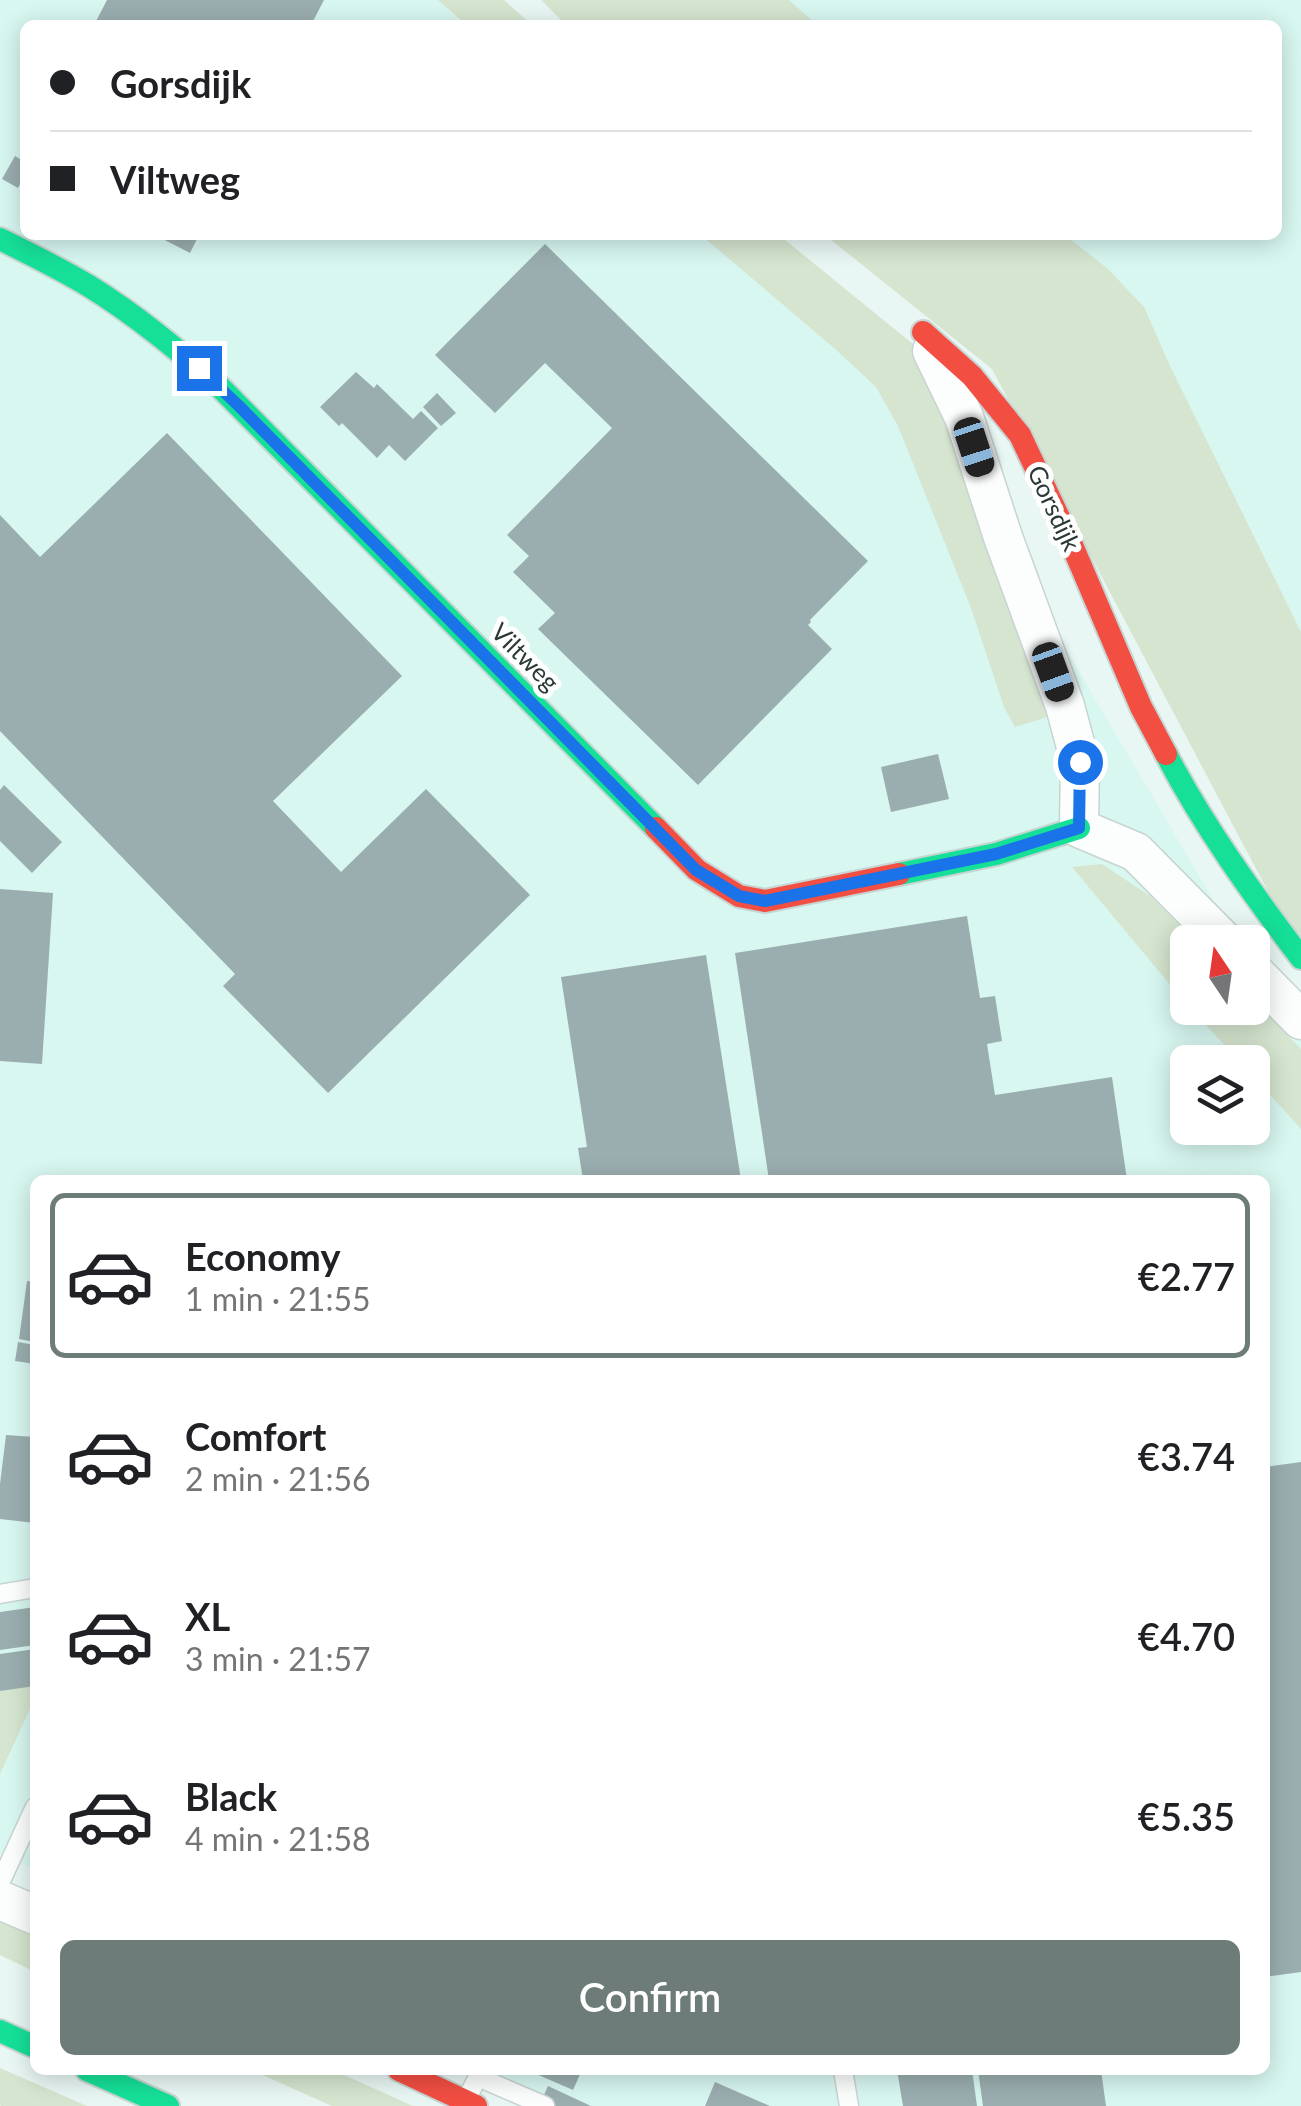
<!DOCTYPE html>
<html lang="en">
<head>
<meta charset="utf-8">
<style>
  :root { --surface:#fff; --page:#f2f2f2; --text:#202124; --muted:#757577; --line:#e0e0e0; --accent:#6d7c78 }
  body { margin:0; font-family:Lato,sans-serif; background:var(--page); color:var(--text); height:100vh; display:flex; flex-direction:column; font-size:38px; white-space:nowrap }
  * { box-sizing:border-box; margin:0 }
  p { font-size:32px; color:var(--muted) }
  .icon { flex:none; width:55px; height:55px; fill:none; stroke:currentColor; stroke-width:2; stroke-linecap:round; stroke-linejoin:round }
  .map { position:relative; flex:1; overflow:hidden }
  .sheet { position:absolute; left:30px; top:1175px; width:1240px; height:900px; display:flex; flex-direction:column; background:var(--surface); border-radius:15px; box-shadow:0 5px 25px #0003 }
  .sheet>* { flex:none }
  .top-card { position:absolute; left:20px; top:20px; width:1262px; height:220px; border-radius:15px; box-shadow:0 5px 25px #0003; display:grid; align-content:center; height:220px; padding:0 30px; background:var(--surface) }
  .needle { width:65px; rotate:347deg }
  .fabs { position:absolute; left:1170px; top:925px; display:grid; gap:20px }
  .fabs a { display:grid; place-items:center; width:100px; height:100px; border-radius:15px; background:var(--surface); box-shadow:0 5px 25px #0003; font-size:50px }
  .end { position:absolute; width:45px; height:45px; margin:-22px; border:12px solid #1a73e8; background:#fff; box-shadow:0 0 0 5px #fff }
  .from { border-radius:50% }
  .car { position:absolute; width:30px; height:60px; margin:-30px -15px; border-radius:12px; box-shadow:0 0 8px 2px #0007; background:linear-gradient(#222 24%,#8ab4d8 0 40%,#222 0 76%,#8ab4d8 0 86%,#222 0) }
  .top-card b { display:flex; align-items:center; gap:35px; height:95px; font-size:38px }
  .top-card b+b { border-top:2px solid var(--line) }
  .top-card i { width:25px; height:25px; background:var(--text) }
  ul { padding:18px 0 0; list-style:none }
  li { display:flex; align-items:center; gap:30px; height:165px; margin:0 20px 15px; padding:0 10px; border:5px solid transparent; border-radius:15px }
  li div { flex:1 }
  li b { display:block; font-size:38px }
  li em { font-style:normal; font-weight:600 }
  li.selected { border-color:var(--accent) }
  li>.icon { width:90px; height:90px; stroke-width:1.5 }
  .primary-button { display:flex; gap:20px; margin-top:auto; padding:20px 30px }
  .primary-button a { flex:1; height:115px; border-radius:15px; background:var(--accent); color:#fff; font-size:40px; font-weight:600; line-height:115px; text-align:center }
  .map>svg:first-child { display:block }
</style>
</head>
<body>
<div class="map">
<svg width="1301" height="2106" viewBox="0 0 1301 2106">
  <rect width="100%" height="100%" fill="#e8f7f4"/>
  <path fill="#d8f7f1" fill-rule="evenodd" d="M0 0H440L462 25H25V235H740L888 347 1226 921 1247 942H1188V1008H1252L1253 949 1301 1000V2106H542L465 2070H1265V1180H35V1870L0 1854ZM1188 1062H1252V1128H1188Z
    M759 0H1301V688L1053 235H1278V25H790Z"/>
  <path fill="#d5e5cf" d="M438 0H504L532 25H466Z
    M541 0H789L817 25H566Z
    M701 235H779L919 349 1054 715 1015 727 1004 707 971 608 898 426 876 387 834 348Z
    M825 235H1065L1108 269 1144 307 1171 368 1301 632V954L992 369Z
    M1102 864 1150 896 1196 942H1188L1187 1005 1072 867Z
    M1253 1000 1301 1049V1129L1253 1076 1252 1062H1240L1190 1008H1252Z
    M35 1670V1698L0 1774V1678Z
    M0 1920 35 1936V1972L0 1955Z
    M0 2068 87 2106H2L0 2105Z
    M251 2070H333L413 2106H332Z"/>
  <path fill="#9baeaf" d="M107 0H324L311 25H94Z
    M15 156 25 162V175L18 188 2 179Z
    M155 235H199L190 253Z
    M545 244 868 561 810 620 811 622 808 625 832 649 698 785 538 629 555 613 513 572 529 556 507 535 612 428 545 363 495 413 435 355Z
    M356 372 374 388 377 384 413 419 421 411 438 428 405 461 389 445 377 458 342 423 339 426 320 407Z
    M437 393 456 413 441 426 423 407Z
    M167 433 402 676 273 801 341 872 426 789 530 895 328 1093 223 986 235 974 0 731V515L40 557Z
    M938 754 949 799 891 812 881 767Z
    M4 785 62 842 32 873 0 841V790Z
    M0 889 53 893 42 1064 0 1061Z
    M967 916 980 998 995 996 1002 1041 987 1044 995 1095 1112 1077 1127 1180H769L735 953Z
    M706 955 741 1180H583L578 1148 587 1147 561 977Z
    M27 1281 35 1282V1342L19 1339Z
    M18 1342 35 1345V1364L15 1361Z
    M6 1435 35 1437V1523L0 1519V1484Z
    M1301 1462V1972L1265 1977V1467Z
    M35 1607V1645L0 1650V1612Z
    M35 1649V1686L0 1691V1654Z
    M527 2070H582L573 2090Z
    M897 2070H972L977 2106H903Z
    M978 2070H1101L1106 2106H983Z
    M715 2082 770 2106H705Z
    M548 2086 591 2106H539Z"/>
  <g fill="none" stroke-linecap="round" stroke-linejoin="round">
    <g stroke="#c7d4d2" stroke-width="21">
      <path id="lane" d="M0 1594 35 1588
        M0 1883 35 1807
        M843 2070 849 2106
        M468 2096 478 2077 545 2106"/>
    </g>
    <g stroke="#c7d4d2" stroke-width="41">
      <path id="street" d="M932 351 964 417 1003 537 1065 706 1080 762 1079 828 1136 852 1225 942
        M1252 970 1301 1020
        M0 1900 35 1915"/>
    </g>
    <g stroke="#c7d4d2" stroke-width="26">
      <path id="fast" d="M0 239C30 254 61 269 89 286 136 315 178 350 219 386L656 828
        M1166 754C1204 827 1252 893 1301 958
        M899 874 996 854 1079 828
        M0 2031 35 2047
        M87 2070 168 2106"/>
    </g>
    <g stroke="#c7d4d2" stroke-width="26">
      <path id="jam" d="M923 332 972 376 1020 435 1072 545 1141 707 1166 754
        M656 828 697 870 739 896 765 901 899 874
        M399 2070 476 2106"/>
    </g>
    <use href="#lane" stroke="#fcfefd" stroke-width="18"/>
    <use href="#street" stroke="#fcfefd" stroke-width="38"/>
    <use href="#fast" stroke="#16e098" stroke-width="22"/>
    <use href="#jam" stroke="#f24e42" stroke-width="22"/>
  </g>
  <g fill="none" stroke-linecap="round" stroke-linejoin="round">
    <path stroke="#1a73e8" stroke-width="12" d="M199 368 240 407 696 870 739 896 765 901 996 854 1079 828 1080 762"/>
  </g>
  <g text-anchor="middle" stroke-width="10" stroke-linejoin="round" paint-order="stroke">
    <g font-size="25" fill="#2b3936" stroke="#fff">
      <text transform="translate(1054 508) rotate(65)" y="9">Gorsdijk</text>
      <text transform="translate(525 657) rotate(45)" y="9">Viltweg</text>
    </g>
  </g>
</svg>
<div class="fabs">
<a><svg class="needle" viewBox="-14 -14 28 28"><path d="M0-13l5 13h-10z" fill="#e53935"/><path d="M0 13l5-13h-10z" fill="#757577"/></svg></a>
<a><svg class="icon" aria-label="layers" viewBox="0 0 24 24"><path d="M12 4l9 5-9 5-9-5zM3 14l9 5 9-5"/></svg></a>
</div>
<i class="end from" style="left:1080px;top:762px"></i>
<i class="end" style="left:199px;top:368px"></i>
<i class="car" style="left:974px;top:447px;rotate:162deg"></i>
<i class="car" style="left:1053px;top:672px;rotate:160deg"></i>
<div class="top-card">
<b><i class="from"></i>Gorsdijk</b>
<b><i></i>Viltweg</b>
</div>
<section class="sheet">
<ul>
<li class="selected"><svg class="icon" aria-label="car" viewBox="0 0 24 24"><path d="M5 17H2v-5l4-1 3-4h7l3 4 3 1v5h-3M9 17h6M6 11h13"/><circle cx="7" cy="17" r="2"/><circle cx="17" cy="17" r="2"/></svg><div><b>Economy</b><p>1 min · 21:55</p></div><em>€2.77</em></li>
<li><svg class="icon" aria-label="car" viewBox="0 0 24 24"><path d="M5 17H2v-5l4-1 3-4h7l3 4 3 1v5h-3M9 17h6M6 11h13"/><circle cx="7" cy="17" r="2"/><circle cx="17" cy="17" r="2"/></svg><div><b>Comfort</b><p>2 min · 21:56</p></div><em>€3.74</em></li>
<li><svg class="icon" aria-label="car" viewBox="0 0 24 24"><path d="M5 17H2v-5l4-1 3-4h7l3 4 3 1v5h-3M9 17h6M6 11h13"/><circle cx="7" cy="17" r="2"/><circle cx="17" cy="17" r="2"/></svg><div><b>XL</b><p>3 min · 21:57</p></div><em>€4.70</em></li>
<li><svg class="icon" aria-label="car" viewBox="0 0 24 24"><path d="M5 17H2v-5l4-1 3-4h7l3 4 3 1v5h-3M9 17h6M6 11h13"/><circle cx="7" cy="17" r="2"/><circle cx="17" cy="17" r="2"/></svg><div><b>Black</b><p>4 min · 21:58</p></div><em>€5.35</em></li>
</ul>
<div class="primary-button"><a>Confirm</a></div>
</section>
</div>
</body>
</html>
